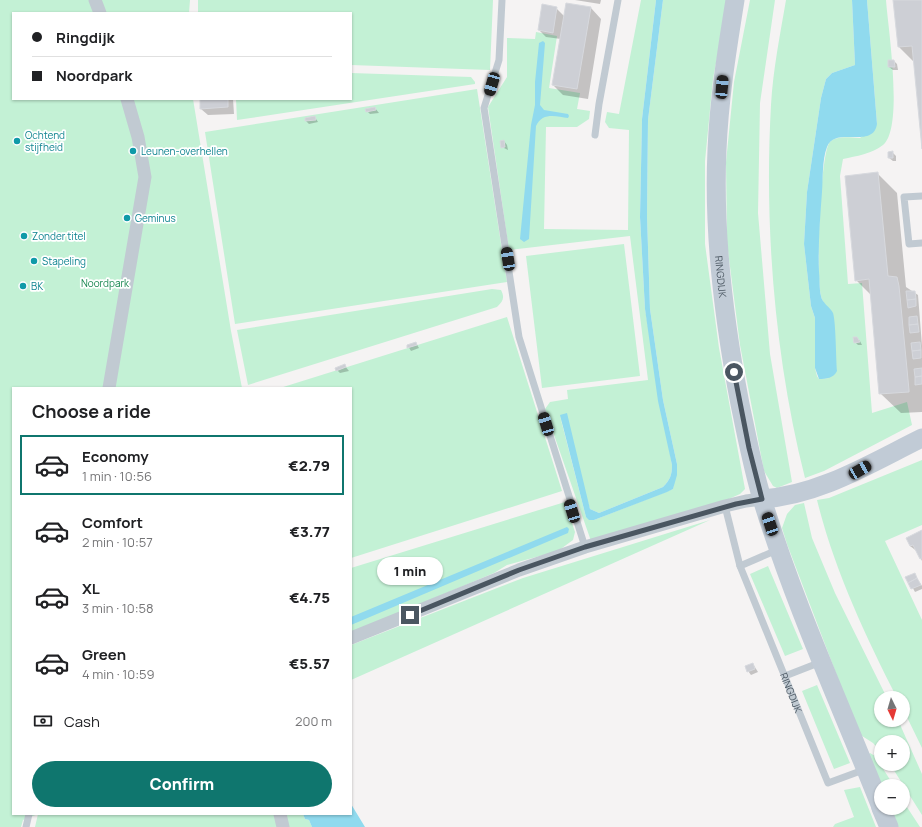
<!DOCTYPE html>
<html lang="en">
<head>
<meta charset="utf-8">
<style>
  :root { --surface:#fff; --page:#f2f2f2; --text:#202124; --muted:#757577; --line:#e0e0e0; --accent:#0f766e }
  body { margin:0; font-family:Manrope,sans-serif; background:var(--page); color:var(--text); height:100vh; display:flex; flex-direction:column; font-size:15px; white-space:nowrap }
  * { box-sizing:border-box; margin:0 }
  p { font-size:13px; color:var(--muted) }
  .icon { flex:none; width:22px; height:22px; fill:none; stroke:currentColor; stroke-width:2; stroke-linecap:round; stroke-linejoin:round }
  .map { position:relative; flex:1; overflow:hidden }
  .panel { position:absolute; left:12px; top:387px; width:340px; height:428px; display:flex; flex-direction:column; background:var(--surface); border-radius:0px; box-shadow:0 1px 3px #0004 }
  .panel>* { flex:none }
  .guide { position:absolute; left:12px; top:12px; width:340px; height:88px; border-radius:0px; box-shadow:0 1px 3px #0004; display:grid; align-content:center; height:88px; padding:0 20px; background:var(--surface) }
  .needle { width:26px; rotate:175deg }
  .fabs { position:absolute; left:874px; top:691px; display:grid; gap:8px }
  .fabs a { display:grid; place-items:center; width:36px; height:36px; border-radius:50%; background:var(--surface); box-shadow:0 1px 3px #0004; font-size:20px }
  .end { position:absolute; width:18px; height:18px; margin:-9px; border:5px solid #4a5661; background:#fff; box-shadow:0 0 0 2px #fff }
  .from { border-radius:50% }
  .bubble { position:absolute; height:28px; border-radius:14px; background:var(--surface); box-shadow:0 1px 3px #0004; font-size:13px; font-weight:800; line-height:28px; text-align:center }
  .car { position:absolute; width:12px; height:24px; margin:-12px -6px; border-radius:5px; box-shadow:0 0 3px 1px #0007; background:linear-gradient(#222 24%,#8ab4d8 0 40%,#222 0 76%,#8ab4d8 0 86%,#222 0) }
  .guide b { display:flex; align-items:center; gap:14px; height:38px; font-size:15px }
  .guide b+b { border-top:1px solid var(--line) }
  .guide i { width:10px; height:10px; background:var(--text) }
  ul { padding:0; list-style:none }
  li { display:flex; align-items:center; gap:12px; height:60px; margin:0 8px 6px; padding:0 12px; border:2px solid transparent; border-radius:0px }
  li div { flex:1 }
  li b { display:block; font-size:15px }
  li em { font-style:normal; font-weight:800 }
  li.active { border-color:var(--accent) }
  li>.icon { width:36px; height:36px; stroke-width:1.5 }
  h2 { padding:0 20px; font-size:18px; line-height:48px }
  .pay { display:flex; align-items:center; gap:10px; height:44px; padding:0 20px; font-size:15px }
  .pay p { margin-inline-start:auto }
  .primary-button { display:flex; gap:8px; margin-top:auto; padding:8px 20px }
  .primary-button a { flex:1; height:46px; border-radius:24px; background:var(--accent); color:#fff; font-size:16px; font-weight:800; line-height:46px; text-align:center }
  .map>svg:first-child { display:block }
</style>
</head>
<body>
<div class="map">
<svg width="922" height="827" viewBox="0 0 922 827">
  <rect width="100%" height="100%" fill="#f5f3f3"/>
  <path fill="#c3f1d5" d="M0 0H190L189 13H13V99H193L231 331 242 388H13V814H276L279 827H35L38 814 23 820 21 827H0Z
    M198 0H493L490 70 351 65V13H198Z
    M641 0H656L642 119 640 217 645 309 672 465C672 475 670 480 663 487L599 513 590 509 560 416 586 517 594 520 673 489 677 464 663 400 650 309 647 216 648 120 663 0H728L713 79 705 161V244L719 348 745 489 740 494 722 502 591 541 545 409 550 402 568 399 567 390 648 380 630 236 509 250 488 107 507 77V38L535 39 536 32 557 36 549 88 580 93 577 109 590 111 589 119 577 127H546L544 229 628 230 629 130 609 128 605 122 607 112 619 114Z
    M750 0H775L760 103 758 213 770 354 792 482 777 488 773 486 764 471 740 345 727 243 726 162 734 82Z
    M786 0H852L855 65 832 73 826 79 821 98 807 192 804 244 811 306 815 318V368L817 376 819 379 829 378 833 314C829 309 822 302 821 296 816 279 820 152 830 142 838 135 850 138 860 138L877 124 867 0H886C888 28 904 128 883 145 872 154 856 156 843 159L840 176 848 284 862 283 872 413 907 402 912 425 824 471 805 478C775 359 764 228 771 105 773 70 780 35 786 0Z
    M351 73 471 77 475 82V84L237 120 236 99H351Z
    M477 89 507 282 235 324 205 132Z
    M624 244 640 376 542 388 526 256Z
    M492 289 501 290C505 298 503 301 497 307L248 385 237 330Z
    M507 317 562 491 351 558V388H280Z
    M922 460V525L885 541 922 620V748L903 709V698H897C865 635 834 569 817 500L829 498Z
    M565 502 575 532 573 540 558 551 507 565 494 573 351 633V568Z
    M804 503 812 538 835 593 887 698H881V720H898L922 774V815L890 764H903V742H881V752L873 743 859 734 787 544 782 528 787 514 795 505Z
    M710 520 351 680V645L523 578Z
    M768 566 803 649 785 656 750 574Z
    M817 685 850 763 834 769 802 691Z
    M870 753 875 756 894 786H881L868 755Z
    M860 787 876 827H833L835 824 854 817 844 790Z
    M903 801 920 827H897L889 808H903Z
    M285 814H303L305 819 309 820 312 827H288Z"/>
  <path fill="#90daee" d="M656 0H663L648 120 647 216 650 309 663 400 677 464V475L673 489 667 492 594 520H589L586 517 560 415 567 413 590 509 599 513 663 487C670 480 672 475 672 465L658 401 645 309 640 217 642 119Z
    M852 0H867L877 124C873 150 835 125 827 147 822 160 823 178 822 192 820 219 818 245 819 272 820 279 819 288 821 296 822 303 830 307 833 313 836 322 836 360 837 371 834 378 826 379 819 379L815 368V318L811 306 804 244 807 192 821 98 826 79 832 73 855 65Z
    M543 41 545 43 540 105 544 110 568 114 569 116 568 118C556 116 542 112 536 126L529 239 524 242 520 239 531 125 535 105V82L539 43Z
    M567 527 569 529 568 533 351 625V617Z
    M351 804 365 827H312L309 820 305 819 303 814H351Z"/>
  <path fill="#0003" d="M575 0H601L600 4Z
    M894 0H922V139L914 62 899 47Z
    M556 8 564 16 591 8 601 19 588 99 563 95 553 85 561 39 546 37 539 30Z
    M894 61 897 64 898 70H893L889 67Z
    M201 99H233L234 114 208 115 201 109Z
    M375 108 379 113 370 114 367 111Z
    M315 117 318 122 309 124 306 121Z
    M504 141 507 145 508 150 502 147Z
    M892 152 896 156V161H893L889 158Z
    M877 173 897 193 906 287 918 295 922 346V412L901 413 881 394 872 296 856 280Z
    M857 338 860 341 862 345H858L855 342Z
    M416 343 419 348 411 351 408 346Z
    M345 366 349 371 340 373 337 370Z
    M922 532V561L918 552 910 546Z
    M914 574 922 586V589L915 592 907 577Z
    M753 664 758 672 751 675 748 671Z"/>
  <path fill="#cdcfd5" stroke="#d7d9de" d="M893 0H922V149L912 46 898 47Z
    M566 3 591 7 577 89 552 85Z
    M542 4 557 7 553 33 538 30Z
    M888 60H894L895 67H888Z
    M200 99H228V107L200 109Z
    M375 107 376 110 366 112 365 109Z
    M315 116 316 120 305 121V118Z
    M504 140 505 147 501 148 500 141Z
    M893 151V158H888V152Z
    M878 172 888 276 897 277 899 286 909 390V392L879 394 869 279 855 281 845 176Z
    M906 291H915L916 299 907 300Z
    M916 299V306L908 308 907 300Z
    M917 316 918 324 909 325V317Z
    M918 324 919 332 910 333 909 325Z
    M853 337H857L860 342 854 343Z
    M416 342 417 345 407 348V345Z
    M920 342 921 350 912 351 911 343Z
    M921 350V358L913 359 912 351Z
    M345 364 346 367 336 371 335 368Z
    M922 368V376L915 377 914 369Z
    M922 376V384L915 385V377Z
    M922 530V558L920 559 913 545 910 546 906 538Z
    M915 573 917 578 908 583 905 577Z
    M917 578 921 585 911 589 908 583Z
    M753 663 755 669 747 672 745 666Z"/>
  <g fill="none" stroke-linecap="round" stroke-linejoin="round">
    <g stroke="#c1cad2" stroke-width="7">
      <path d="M502 0 499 60 484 108 519 337 585 547"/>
      <path d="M595 135 599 104 618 0"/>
      <path d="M922 196 904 197 909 244 922 243"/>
      <path d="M725 506 740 566"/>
      <path id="s1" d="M777 550 740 566 828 783 866 769"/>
      <path d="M785 676 821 662"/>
      <path d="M26 827 29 814"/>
    </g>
    <path stroke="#c1cad2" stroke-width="13" d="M95 0 100 13
      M109 388 145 177 138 137 127 99
      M351 638 519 570 585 547 725 506 746 501 762 499
      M280 814 283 827"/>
    <g stroke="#c1cbd6" stroke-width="19">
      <path id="s2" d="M735 0C727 50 719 99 717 150 713 235 724 321 740 404 747 437 753 470 763 502 795 606 841 706 881 807"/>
      <path d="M762 499C820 495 871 463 922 438"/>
      <path d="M881 808 889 827"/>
    </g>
  </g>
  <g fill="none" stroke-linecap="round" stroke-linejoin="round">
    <path stroke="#4a5661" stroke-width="5" d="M410 615 519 570 585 547 736 504 762 499 749 448 734 372"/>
  </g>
  <g fill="#0f9aa8" stroke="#fff" stroke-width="1.5">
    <circle cx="17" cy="141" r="4"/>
    <circle cx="133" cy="151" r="4"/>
    <circle cx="127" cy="218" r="4"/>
    <circle cx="24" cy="236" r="4"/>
    <circle cx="34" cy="261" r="4"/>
    <circle cx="23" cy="286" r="4"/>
  </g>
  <g text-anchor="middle" stroke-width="3.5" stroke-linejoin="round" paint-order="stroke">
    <g font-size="10" fill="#0d838f" stroke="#fff" text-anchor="start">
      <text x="25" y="139">Ochtend<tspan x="25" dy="12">stijfheid</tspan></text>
      <text x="141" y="155">Leunen-overhellen</text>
      <text x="135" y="222">Geminus</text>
      <text x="32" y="240">Zonder titel</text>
      <text x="42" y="265">Stapeling</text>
      <text x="31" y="290">BK</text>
    </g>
    <g font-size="10" fill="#4a5661" stroke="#fff">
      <text dy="4" stroke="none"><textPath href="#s2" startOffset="278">RINGDIJK</textPath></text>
      <text dy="4" stroke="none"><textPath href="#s1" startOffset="177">RINGDIJK</textPath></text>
    </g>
    <g font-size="10" fill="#17864f" stroke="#fff">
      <text x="105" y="287">Noordpark</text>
    </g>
  </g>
</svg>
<div class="fabs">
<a><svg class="needle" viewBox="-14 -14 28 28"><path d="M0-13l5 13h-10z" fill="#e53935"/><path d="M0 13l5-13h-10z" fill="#757577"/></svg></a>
<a>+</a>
<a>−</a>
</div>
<i class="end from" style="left:734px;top:372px"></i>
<i class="end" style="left:410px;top:615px"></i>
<div class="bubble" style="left:377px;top:557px;width:66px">1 min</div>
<i class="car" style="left:492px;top:84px;rotate:196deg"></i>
<i class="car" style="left:722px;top:87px;rotate:5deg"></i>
<i class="car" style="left:508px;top:259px;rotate:351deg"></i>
<i class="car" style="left:546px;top:424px;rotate:343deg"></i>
<i class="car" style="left:860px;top:470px;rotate:60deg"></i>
<i class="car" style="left:572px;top:511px;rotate:343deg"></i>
<i class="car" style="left:770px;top:524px;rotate:342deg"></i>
<div class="guide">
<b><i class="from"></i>Ringdijk</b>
<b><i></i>Noordpark</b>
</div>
<section class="panel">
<h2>Choose a ride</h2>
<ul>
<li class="active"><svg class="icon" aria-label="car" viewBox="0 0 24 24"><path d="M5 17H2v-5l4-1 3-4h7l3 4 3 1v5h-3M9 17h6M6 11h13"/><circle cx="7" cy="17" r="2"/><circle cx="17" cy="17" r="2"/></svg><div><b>Economy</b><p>1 min · 10:56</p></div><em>€2.79</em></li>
<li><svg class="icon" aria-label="car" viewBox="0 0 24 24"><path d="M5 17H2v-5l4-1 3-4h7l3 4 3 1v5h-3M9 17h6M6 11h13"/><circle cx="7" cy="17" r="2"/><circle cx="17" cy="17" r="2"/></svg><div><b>Comfort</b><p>2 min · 10:57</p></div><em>€3.77</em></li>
<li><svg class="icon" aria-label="car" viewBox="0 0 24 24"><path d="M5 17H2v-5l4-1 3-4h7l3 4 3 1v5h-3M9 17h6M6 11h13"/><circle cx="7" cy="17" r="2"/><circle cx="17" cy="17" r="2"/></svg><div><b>XL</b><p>3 min · 10:58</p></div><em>€4.75</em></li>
<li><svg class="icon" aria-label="car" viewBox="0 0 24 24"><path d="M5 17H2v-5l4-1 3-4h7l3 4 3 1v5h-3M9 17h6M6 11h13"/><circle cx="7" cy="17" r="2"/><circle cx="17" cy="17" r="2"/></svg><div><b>Green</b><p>4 min · 10:59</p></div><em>€5.57</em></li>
</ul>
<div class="pay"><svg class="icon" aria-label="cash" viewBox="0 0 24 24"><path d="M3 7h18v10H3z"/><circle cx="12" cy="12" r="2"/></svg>Cash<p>200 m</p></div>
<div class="primary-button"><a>Confirm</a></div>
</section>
</div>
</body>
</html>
